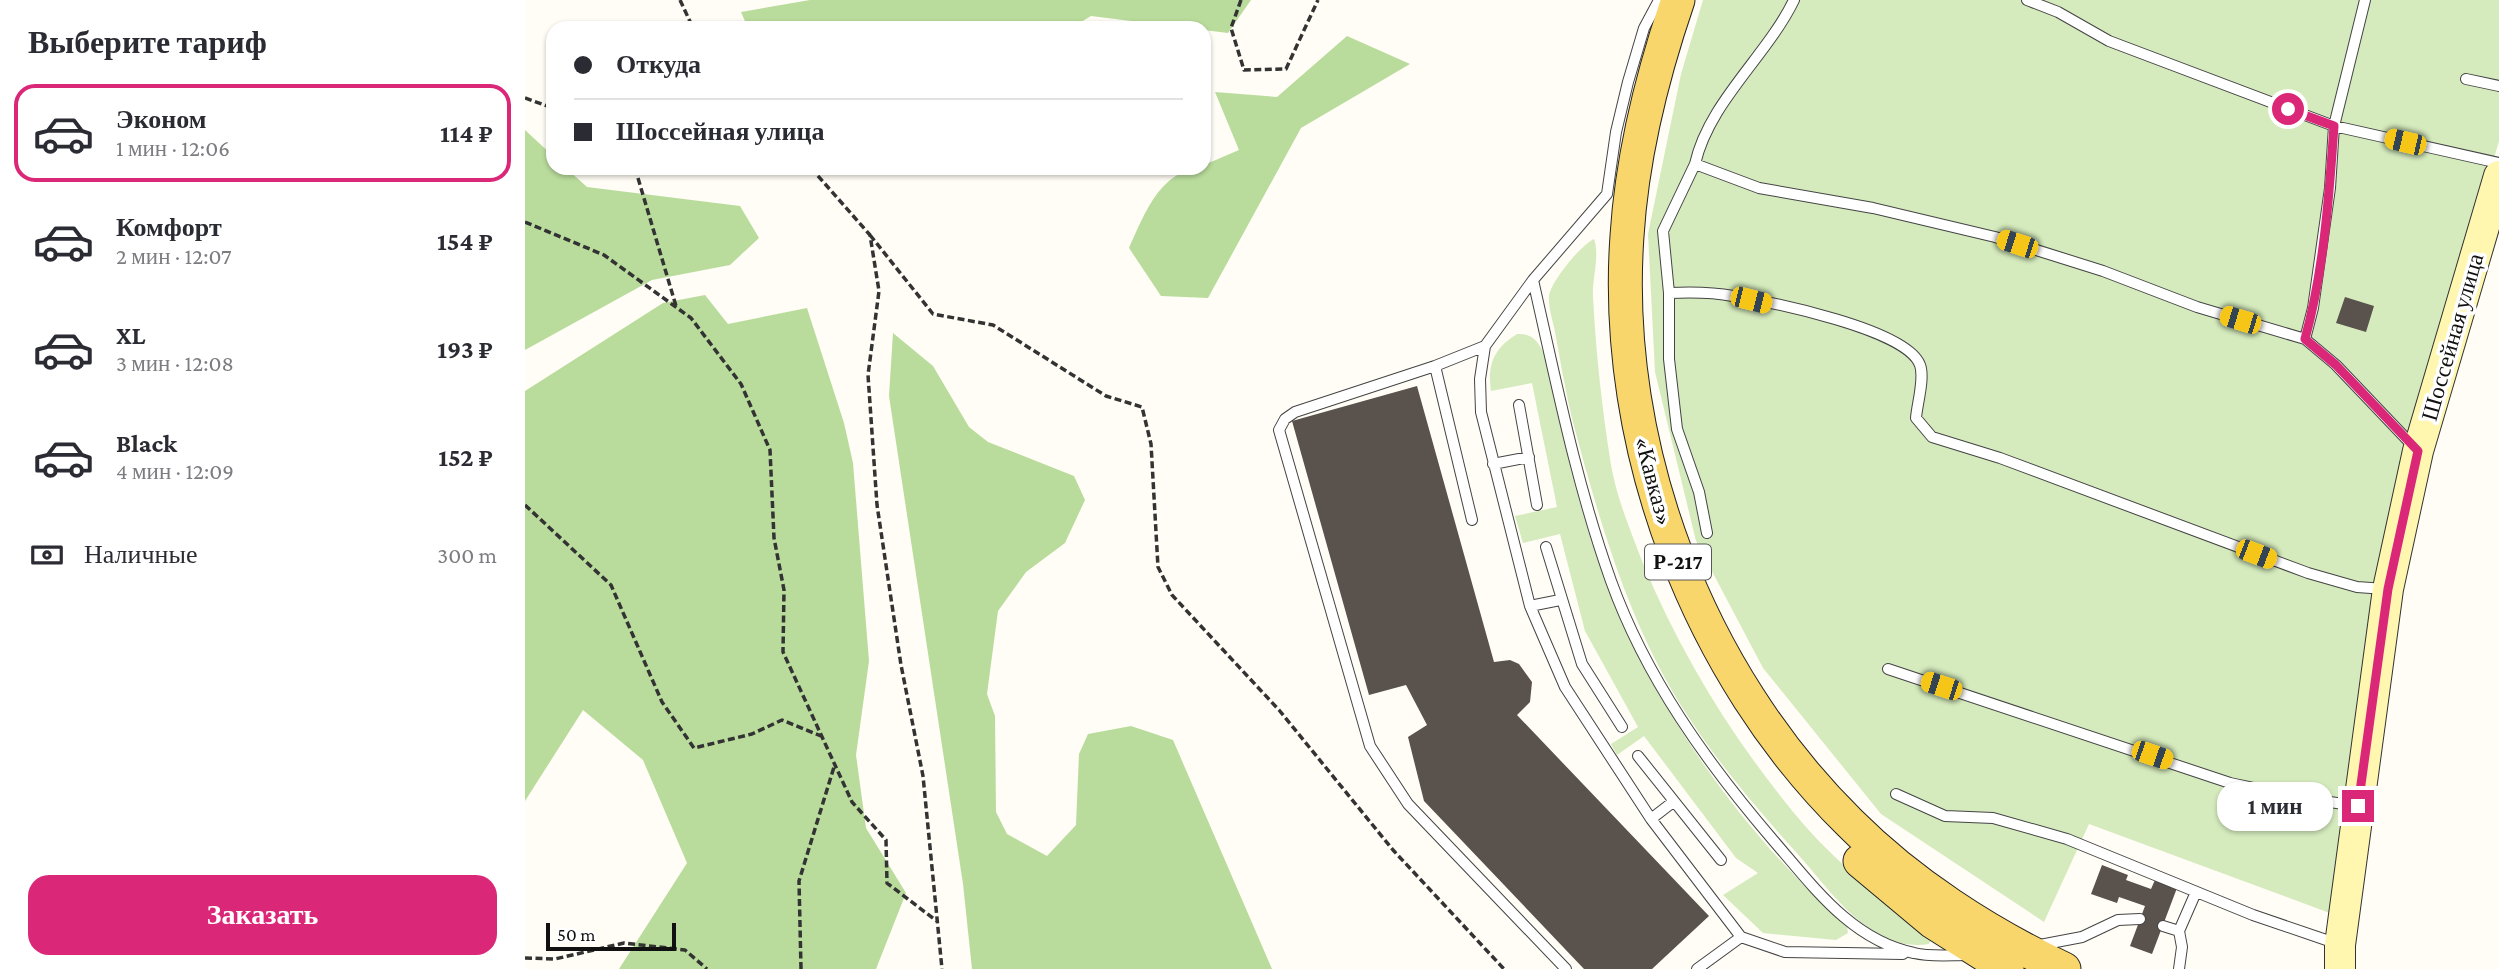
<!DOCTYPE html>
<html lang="ru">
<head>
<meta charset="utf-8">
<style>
  :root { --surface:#fff; --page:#f7f7f7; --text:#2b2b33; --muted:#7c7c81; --line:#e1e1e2; --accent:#db2777 }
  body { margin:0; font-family:"Crimson Pro",serif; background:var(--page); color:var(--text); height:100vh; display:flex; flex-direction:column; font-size:26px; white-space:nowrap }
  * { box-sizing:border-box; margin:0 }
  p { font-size:23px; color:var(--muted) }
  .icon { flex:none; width:38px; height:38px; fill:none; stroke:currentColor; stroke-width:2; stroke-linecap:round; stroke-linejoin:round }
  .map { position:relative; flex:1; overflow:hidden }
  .details { display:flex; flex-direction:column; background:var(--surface); width:525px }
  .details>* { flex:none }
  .banner { position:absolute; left:21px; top:21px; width:665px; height:154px; border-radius:21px; box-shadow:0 2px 5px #0004; display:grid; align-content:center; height:154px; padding:0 28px; background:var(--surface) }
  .scale { position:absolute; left:21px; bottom:18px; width:130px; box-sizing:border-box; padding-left:7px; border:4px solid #111; border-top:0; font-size:19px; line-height:24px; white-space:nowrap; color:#111; -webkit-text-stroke:5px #fff; paint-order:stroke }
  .end { position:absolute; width:32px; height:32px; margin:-16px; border:9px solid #db2777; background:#fff; box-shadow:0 0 0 4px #fff }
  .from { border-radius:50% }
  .bubble { position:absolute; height:49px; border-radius:21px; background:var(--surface); box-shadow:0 2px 5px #0004; font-size:23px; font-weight:700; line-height:49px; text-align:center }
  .car { position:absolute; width:21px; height:42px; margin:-21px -10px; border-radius:9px; box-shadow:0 0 5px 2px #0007; background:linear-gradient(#f5c518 24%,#345 0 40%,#f5c518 0 76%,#345 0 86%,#f5c518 0) }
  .banner b { display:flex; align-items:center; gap:24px; height:66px; font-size:26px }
  .banner b+b { border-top:2px solid var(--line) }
  .banner i { width:18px; height:18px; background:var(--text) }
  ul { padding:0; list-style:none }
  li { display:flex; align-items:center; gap:21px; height:98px; margin:0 14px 10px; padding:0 14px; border:4px solid transparent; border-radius:21px }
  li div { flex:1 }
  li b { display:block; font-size:26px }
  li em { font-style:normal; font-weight:700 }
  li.current { border-color:var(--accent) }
  li>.icon { width:63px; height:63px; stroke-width:1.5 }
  h2 { padding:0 28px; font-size:32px; line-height:84px }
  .pay { display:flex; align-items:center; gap:18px; height:77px; padding:0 28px; font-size:26px }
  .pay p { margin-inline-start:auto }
  .action { display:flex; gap:14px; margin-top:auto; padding:14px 28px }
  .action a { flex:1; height:80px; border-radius:21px; background:var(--accent); color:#fff; font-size:28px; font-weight:700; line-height:80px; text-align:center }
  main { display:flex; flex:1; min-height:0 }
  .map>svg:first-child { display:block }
</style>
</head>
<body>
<main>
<section class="details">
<h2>Выберите тариф</h2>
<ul>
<li class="current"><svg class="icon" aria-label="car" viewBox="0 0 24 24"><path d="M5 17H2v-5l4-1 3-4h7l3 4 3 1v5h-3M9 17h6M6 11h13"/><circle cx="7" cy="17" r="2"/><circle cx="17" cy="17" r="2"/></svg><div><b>Эконом</b><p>1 мин · 12:06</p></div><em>114 ₽</em></li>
<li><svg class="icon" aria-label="car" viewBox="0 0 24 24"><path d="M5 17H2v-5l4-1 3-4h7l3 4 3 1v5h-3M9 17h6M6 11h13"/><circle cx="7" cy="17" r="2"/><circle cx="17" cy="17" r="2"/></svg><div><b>Комфорт</b><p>2 мин · 12:07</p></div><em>154 ₽</em></li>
<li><svg class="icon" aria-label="car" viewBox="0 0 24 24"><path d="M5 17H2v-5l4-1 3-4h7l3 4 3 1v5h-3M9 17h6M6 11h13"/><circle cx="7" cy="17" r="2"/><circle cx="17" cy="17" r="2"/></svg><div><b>XL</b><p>3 мин · 12:08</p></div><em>193 ₽</em></li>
<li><svg class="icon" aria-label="car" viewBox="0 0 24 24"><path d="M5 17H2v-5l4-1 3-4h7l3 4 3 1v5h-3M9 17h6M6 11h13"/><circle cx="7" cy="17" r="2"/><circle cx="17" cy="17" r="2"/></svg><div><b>Black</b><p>4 мин · 12:09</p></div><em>152 ₽</em></li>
</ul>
<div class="pay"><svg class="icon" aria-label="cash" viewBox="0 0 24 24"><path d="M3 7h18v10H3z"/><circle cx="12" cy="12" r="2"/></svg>Наличные<p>300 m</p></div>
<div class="action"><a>Заказать</a></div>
</section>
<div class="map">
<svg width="1974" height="969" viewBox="0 0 1974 969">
  <rect width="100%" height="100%" fill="#fffdf5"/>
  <path fill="#d5ebbd" d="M1178 0H1974V141L1858 545 1810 915 1564 824 1519 922 1356 814 1238 668 1171 541 1130 372 1123 234 1156 74Z
    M1069 239C1075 255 1067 279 1068 297 1071 354 1077 409 1086 465 1092 499 1105 529 1117 561 1157 658 1212 746 1280 826 1317 868 1363 903 1406 939L1404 944C1349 953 1309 896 1278 860 1224 800 1170 737 1133 665 1094 589 1071 508 1049 426 1041 395 1036 364 1030 332 1028 321 1023 307 1024 296 1026 281 1056 245 1069 239Z
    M992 334C1007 333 1013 341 1019 354 1037 431 1053 511 1082 585 1133 714 1218 834 1322 926L1323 933 1311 940 1238 933 1198 895 1233 873 1211 858 1119 736 1092 755 1086 744 1113 727 1060 631 1035 534 998 543 990 516 1032 507 1007 383 966 391C962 365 969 348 992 334Z"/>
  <path fill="#b9dc9c" d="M285 0H726L703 33 566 16 546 28H223L216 12Z
    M822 36 885 64 776 128 683 298 636 296 604 248C619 216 635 168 679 168V165L714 150 690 92 752 97Z
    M0 130 28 156V168H41L62 187 215 206 234 238 205 265 127 280 0 350Z
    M180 295 203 324 282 308 319 423 328 463 344 661 331 755 341 828 381 893 351 969H94L162 863 118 760 58 710 0 801V391L138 303Z
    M368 333 408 366 444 427 463 442 549 476 560 500 540 543 501 572 473 611 462 694 470 716 471 812 482 834 522 856 551 825 554 754 563 734 606 726 648 740 747 969H447L438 884 364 396Z"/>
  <path fill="#5a524d" d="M1820 297 1849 306 1841 332 1811 323Z
    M892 386 969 662 985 660 994 664 1007 682 1005 702 992 715 1184 916 1127 969H1059L899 801 883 737 902 725 881 685 844 695 767 421Z
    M1577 865 1603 875 1601 880 1626 889 1630 880 1652 888 1627 954 1605 946 1620 906 1594 897 1592 903 1566 894Z"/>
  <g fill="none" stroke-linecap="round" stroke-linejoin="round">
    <g stroke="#444" stroke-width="12">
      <path id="lane" d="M1502 0 1533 12 1584 41 1809 126 1974 163
        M1133 2 1119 28 1103 82 1091 132 1082 194 1008 280C1031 381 1051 483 1086 581 1121 678 1182 763 1248 840 1288 886 1326 940 1389 953 1405 957 1425 955 1442 955
        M1941 79 1974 86
        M1170 164C1184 102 1242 56 1269 0
        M1008 280 960 346 955 379 956 412 1005 606 1040 687 1126 819 1216 937 1260 952 1378 954
        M1144 293 1138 231 1170 164 1234 188 1348 208 1470 237 1578 271 1672 307 1780 339 1811 365 1891 449
        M1780 339 1788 308 1805 188 1809 126 1840 0
        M910 366 770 412 760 419 754 430 845 746 883 804 1041 969
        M994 405 1012 505
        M968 464 1004 457
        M947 520 910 366 960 346
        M1182 533 1174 492 1152 429 1144 359V293C1165 292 1187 292 1208 296 1246 302 1382 329 1395 365 1400 378 1392 404 1391 418L1407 437 1475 458 1783 573 1832 587 1860 589
        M1021 547 1057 664 1097 727
        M1005 606 1035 600
        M1363 669 1705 783 1776 798 1833 806
        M1113 756 1196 860
        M1371 794 1420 816 1468 818 1542 839 1728 915 1813 944
        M1126 819 1148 802
        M1638 926 1654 931 1657 947 1654 969
        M1654 931 1671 892
        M1515 945 1557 937 1593 920 1615 919
        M1172 969 1216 937"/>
    </g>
    <g stroke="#333" stroke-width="32">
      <path id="secondary" d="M1815 969V945L1863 589 1893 451 1974 176"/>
    </g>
    <g stroke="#222" stroke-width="35">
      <path id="primary" d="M1153 0C1127 76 1107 156 1102 236 1087 448 1173 674 1325 823 1385 883 1462 933 1539 969
        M1335 861 1408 922 1482 969"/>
    </g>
    <path stroke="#333" stroke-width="3.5" stroke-dasharray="7 3.5" stroke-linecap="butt" d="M155 0 168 28
      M716 0 706 28 719 70 761 69 793 0
      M0 98 28 108
      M110 168 151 306
      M286 168 345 235 354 291 343 375 352 505 376 665 398 776 417 969
      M0 222 79 255 166 318 216 384 245 450 249 538 259 590 258 652 327 802 361 840 362 883 413 922
      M345 235 408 314 468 325 581 396 617 407 626 444 633 567 647 595 754 710 868 850 979 969
      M0 505 86 585 137 702 169 748 227 734 257 720 296 736
      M0 958 30 959 99 943 160 950 182 969
      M276 969 274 881 309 767"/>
    <use href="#lane" stroke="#fff" stroke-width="10"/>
    <use href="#secondary" stroke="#fff6b0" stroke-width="30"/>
    <use href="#primary" stroke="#f9d66b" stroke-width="33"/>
  </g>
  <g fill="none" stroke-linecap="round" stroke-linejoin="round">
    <path stroke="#db2777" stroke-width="9" d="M1763 109 1809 126C1804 197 1799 270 1780 339L1811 365 1893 451 1863 589 1833 806"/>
  </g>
  <g text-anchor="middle" stroke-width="7" stroke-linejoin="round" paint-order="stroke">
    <rect fill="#fff" stroke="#585858" stroke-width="2" x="1120" y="544.5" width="66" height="35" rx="5"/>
    <g font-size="21" font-weight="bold" fill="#111">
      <text x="1153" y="569">Р-217</text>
    </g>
    <g font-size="23" fill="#111" stroke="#fff">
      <text transform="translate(1927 337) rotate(-74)" y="8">Шоссейная улица</text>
      <text transform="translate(1129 481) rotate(75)" y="8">«Кавказ»</text>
    </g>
  </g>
</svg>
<div class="scale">50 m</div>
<i class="end from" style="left:1763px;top:109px"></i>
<i class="end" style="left:1833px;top:806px"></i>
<div class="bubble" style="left:1692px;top:782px;width:116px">1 мин</div>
<i class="car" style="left:1880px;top:142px;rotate:283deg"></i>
<i class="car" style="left:1492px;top:244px;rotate:288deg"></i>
<i class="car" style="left:1226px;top:300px;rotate:104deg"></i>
<i class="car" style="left:1715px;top:320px;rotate:287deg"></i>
<i class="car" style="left:1731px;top:554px;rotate:111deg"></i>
<i class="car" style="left:1416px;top:686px;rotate:288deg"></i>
<i class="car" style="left:1627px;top:755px;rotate:109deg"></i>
<div class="banner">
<b><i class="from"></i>Откуда</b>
<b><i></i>Шоссейная улица</b>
</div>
</div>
</main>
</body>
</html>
